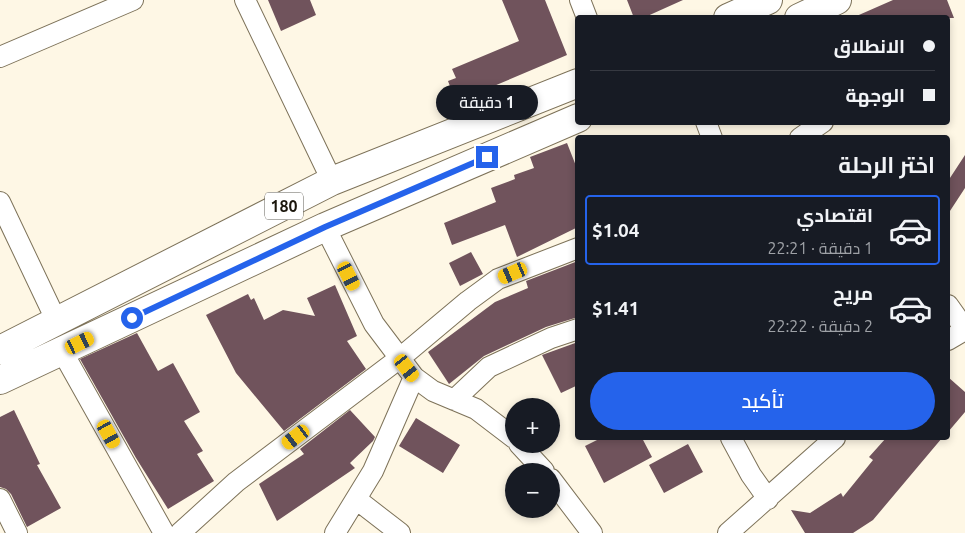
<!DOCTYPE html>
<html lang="ar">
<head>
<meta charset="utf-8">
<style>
  :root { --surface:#171b24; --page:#20242c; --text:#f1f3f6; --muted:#9ea1a6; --line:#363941; --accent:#2563eb }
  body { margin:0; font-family:Ubuntu,Cairo,sans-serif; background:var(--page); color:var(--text); direction:rtl; height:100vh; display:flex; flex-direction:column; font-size:19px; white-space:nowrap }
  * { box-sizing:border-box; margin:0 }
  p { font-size:16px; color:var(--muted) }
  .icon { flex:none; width:28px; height:28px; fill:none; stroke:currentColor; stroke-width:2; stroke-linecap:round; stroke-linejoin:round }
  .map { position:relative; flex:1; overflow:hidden; direction:ltr }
  .details { position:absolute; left:575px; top:135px; width:375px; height:305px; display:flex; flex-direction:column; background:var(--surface); border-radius:5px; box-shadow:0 2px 8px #0003; direction:rtl }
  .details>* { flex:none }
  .banner { position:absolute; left:575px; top:15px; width:375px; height:110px; border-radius:5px; box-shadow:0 2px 8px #0003; direction:rtl; display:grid; align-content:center; height:110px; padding:0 15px; background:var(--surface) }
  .buttons { position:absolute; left:505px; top:398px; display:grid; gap:10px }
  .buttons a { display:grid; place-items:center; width:55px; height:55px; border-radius:50%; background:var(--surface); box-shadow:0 2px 8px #0003; font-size:25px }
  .end { position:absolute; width:22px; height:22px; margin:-11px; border:6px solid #2563eb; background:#fff; box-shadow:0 0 0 2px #fff }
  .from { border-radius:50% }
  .bubble { position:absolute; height:35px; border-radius:18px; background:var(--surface); box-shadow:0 2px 8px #0003; font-size:16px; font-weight:600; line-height:35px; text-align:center; direction:rtl }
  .car { position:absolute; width:15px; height:30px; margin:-15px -8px; border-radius:6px; box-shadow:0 0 4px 1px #0007; background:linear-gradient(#f5c518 24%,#345 0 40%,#f5c518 0 76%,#345 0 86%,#f5c518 0) }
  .banner b { display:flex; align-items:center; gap:18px; height:48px; font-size:19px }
  .banner b+b { border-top:1px solid var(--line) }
  .banner i { width:12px; height:12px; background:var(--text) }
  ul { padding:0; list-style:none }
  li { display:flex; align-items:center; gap:15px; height:70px; margin:0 10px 8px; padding:0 5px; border:2px solid transparent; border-radius:5px }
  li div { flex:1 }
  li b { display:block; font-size:19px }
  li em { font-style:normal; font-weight:600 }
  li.on { border-color:var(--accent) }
  li>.icon { width:45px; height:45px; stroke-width:1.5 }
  h2 { padding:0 15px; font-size:22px; line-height:60px }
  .primary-button { display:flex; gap:10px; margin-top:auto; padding:10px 15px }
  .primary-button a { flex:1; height:58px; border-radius:30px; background:var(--accent); color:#fff; font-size:20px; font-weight:600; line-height:58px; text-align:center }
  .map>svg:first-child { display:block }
</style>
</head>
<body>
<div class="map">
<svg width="965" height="533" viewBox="0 0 965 533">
  <rect width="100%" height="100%" fill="#fef7e5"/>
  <path fill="#70535c" d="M268 0H310L316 15 281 31Z
    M502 0H545L567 55 456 102 448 81 456 78 452 69 519 41Z
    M627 0H683L643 18H634Z
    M893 0H947L954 18H852Z
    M567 143 578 171V227L517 257 505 225 452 245 444 223 496 202 491 188 515 179 514 175 534 168 530 157Z
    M965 155V188L948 214V181Z
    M471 252 483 274 460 286 449 263Z
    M578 261V317L546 327 484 356 449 384 428 352 495 302 528 288 526 281Z
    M335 285 357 336 347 341 366 369 284 431 236 373 206 315 248 294 251 300 254 298 264 320 283 310 315 316 307 298Z
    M137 333 158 371 173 363 200 412 184 421 203 451 197 454 214 481 168 509 136 458 80 359Z
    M578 342V385L561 393 542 355Z
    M948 377 965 392V412L948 432Z
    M14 410 40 464 37 465 61 508 27 527 11 494 6 489 0 487V417Z
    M350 410 375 437 373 441 350 463 355 468 277 521 259 484 304 454 300 449Z
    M416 418 460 445 443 473 399 446Z
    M601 438H642L652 457 604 483 585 446Z
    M886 438H942L873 520 853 533H805L791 510 810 513 841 493 843 497 873 460 869 457Z
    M688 444 703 472 664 493 649 465Z"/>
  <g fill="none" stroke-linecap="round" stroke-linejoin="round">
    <g stroke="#7d7259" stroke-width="22">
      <path id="minor" d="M245 0 332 181
        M580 0 587 18
        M0 57 133 0
        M706 122 712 138
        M800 138 823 122
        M0 202 57 322
        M325 227 374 324 414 377 433 391 476 409 514 438
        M948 305 965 329
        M948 340 965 330
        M62 351 164 533
        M454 400 489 367 551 338 578 329
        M731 438 751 475 768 499
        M519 444 544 471
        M551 479 592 533
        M0 499 17 533
        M356 499 400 533
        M180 533 236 482 400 358 468 301 498 279 578 248
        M335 533 373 471 414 377
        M728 533 835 438"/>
    </g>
    <g stroke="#7d7259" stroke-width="30">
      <path id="trunk" d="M728 18 768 0
        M799 18 837 0
        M0 350 332 181 578 83
        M0 380 325 227 578 118"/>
    </g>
    <use href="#minor" stroke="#fff" stroke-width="20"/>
    <use href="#trunk" stroke="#fff" stroke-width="28"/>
  </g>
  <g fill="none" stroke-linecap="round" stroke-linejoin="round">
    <path stroke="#2563eb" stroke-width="6" d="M132 318 325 227 487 157"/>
  </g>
  <g text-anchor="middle" stroke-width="5" stroke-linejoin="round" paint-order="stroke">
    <rect fill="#fff" stroke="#5f5c55" stroke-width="1" x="265" y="192.5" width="38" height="27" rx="4"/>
    <g font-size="16" font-weight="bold" fill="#1b160c">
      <text x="284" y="212">180</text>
    </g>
  </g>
</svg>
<div class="buttons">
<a>+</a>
<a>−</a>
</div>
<i class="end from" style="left:132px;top:318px"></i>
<i class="end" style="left:487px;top:157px"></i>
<div class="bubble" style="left:436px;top:85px;width:102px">1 دقيقة</div>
<i class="car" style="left:513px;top:273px;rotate:247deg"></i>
<i class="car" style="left:349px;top:276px;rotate:153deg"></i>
<i class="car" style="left:80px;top:343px;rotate:64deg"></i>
<i class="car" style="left:407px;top:368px;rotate:143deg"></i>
<i class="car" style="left:109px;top:434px;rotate:151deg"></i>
<i class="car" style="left:296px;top:437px;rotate:233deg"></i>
<div class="banner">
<b><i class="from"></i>الانطلاق</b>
<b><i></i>الوجهة</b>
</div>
<section class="details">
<h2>اختر الرحلة</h2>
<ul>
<li class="on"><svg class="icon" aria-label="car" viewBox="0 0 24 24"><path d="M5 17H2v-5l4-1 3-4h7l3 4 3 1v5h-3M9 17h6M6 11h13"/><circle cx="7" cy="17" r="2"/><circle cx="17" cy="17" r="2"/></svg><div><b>اقتصادي</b><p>1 دقيقة · 22:21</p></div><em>$1.04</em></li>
<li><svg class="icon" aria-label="car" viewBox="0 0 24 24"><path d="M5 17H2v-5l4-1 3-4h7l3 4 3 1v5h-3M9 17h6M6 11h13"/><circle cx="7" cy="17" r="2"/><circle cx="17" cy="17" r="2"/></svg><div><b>مريح</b><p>2 دقيقة · 22:22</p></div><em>$1.41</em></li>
</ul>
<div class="primary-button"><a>تأكيد</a></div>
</section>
</div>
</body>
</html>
